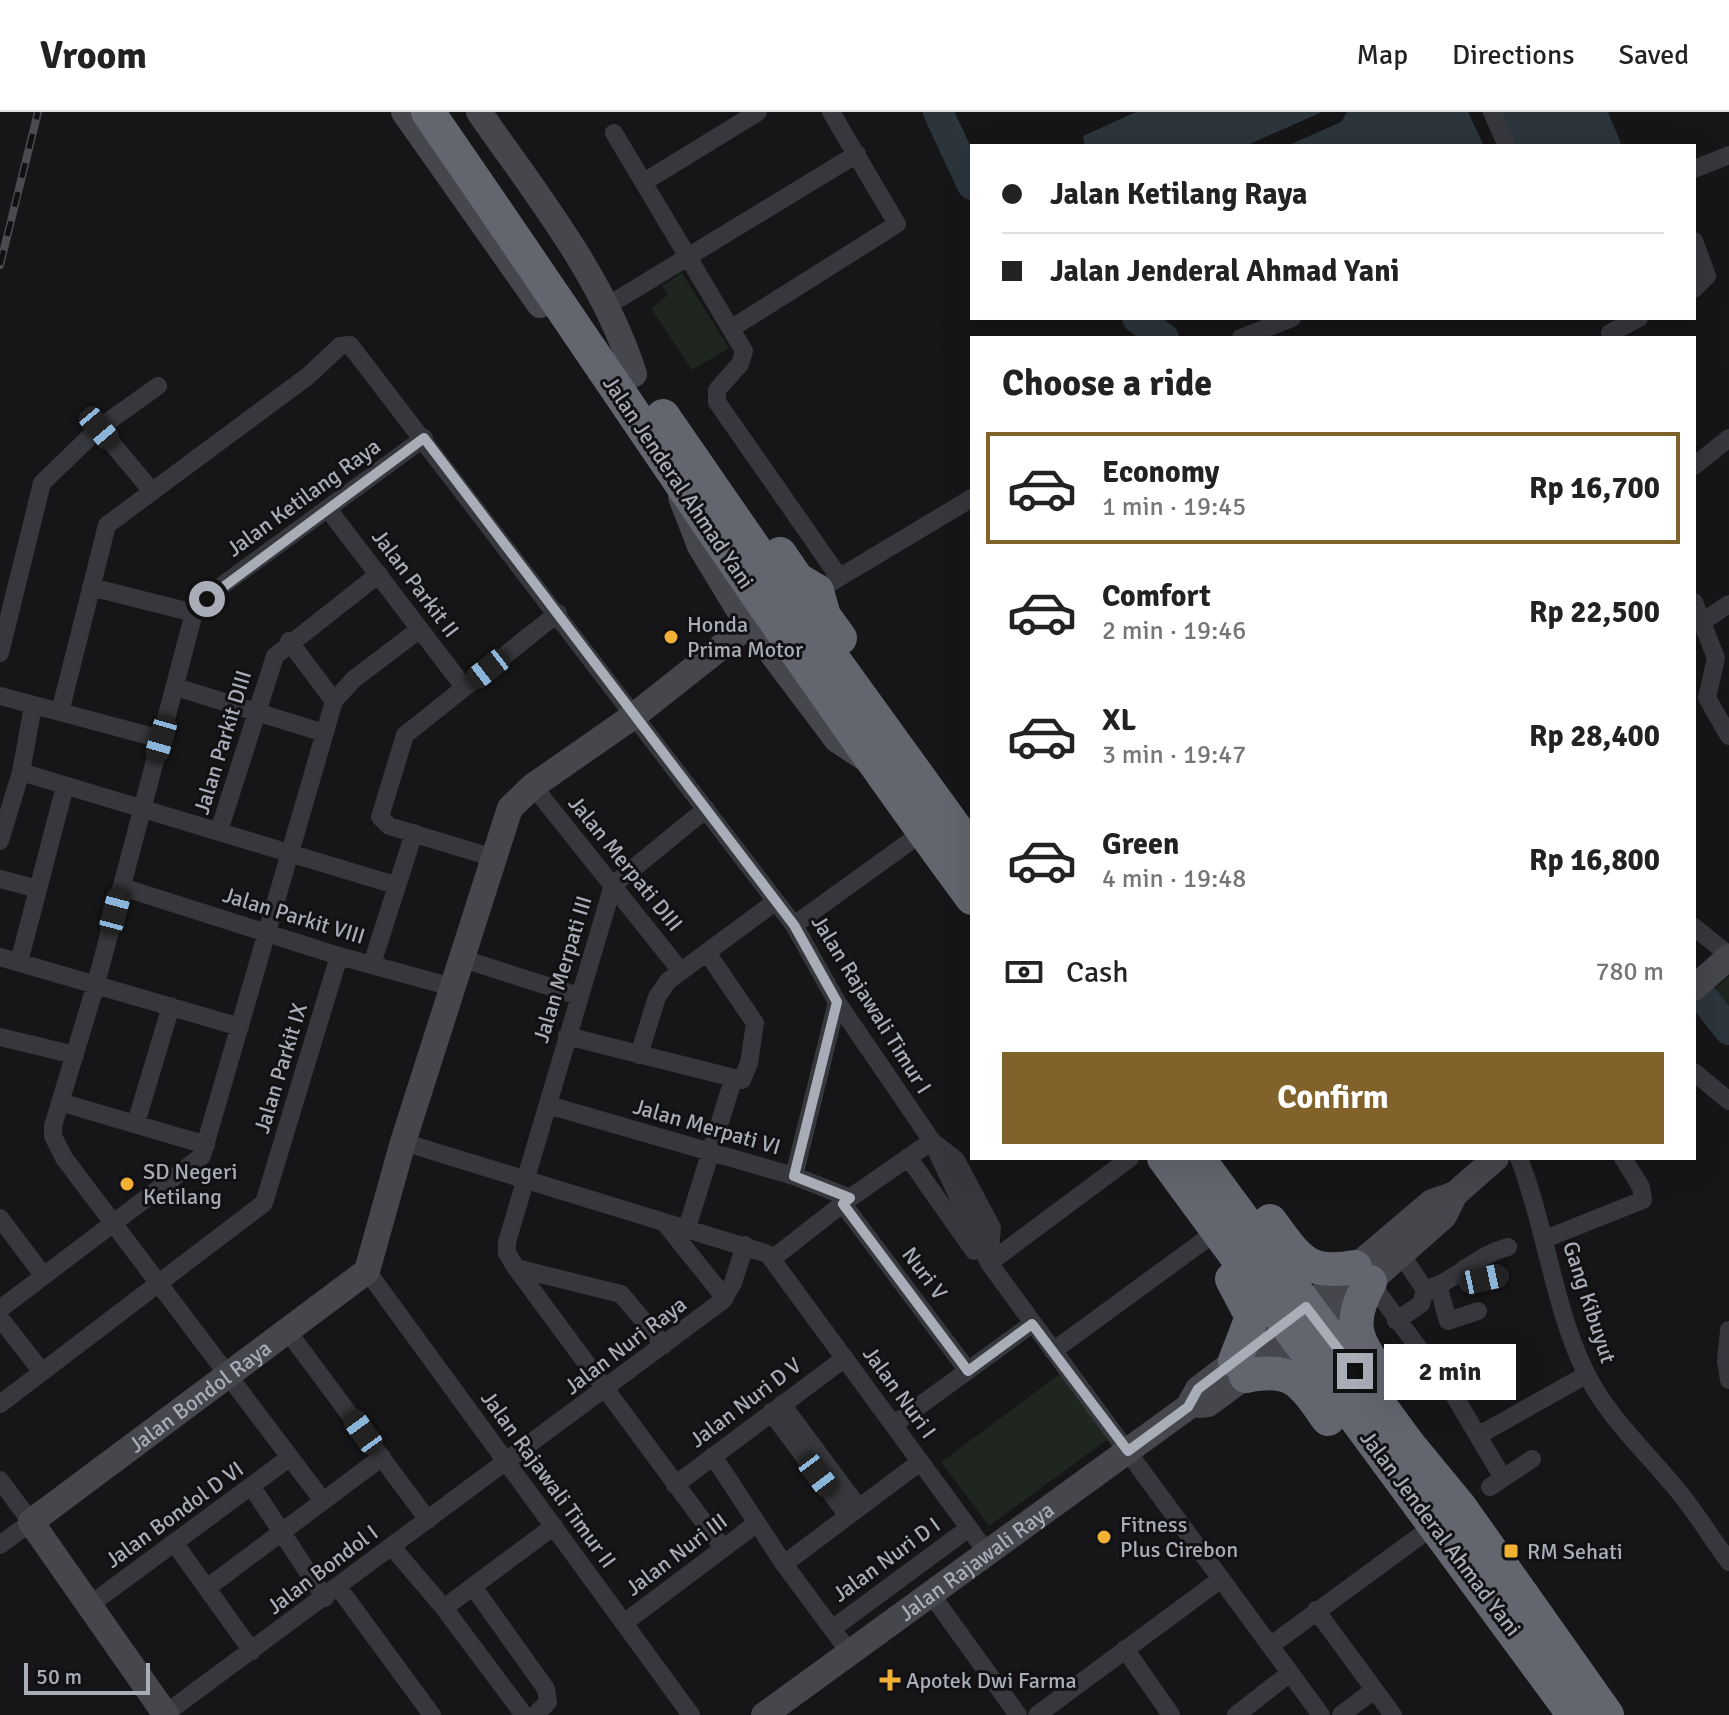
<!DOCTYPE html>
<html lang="en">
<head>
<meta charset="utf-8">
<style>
  :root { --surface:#fff; --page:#f2f2f2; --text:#222; --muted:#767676; --line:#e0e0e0; --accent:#80622a }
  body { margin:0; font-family:Signika,sans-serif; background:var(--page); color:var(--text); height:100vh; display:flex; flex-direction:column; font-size:30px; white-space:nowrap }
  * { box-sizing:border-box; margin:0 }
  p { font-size:26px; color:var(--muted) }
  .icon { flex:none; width:44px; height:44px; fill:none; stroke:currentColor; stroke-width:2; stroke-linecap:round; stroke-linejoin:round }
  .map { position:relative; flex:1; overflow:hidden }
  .panel { position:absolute; left:970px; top:224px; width:726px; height:824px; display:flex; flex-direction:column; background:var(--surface); border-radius:0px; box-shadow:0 8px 32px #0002 }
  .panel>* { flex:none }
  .banner { position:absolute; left:970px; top:32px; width:726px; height:176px; border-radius:0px; box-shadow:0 8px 32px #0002; display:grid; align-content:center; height:176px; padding:0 32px; background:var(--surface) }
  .scale { position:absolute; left:24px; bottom:20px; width:126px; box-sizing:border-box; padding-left:8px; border:4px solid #a8adb8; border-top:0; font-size:22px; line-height:28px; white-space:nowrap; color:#a8adb8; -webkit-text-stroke:6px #111113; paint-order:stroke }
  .end { position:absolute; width:36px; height:36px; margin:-18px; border:10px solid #a8adb8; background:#111; box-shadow:0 0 0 4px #111 }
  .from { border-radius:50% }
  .bubble { position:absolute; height:56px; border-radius:0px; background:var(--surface); box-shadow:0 8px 32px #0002; font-size:26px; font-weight:700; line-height:56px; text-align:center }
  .car { position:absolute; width:24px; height:48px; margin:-24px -12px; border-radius:10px; box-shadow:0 0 6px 2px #0007; background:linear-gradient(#222 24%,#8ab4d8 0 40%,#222 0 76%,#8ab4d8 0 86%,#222 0) }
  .banner b { display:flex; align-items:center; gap:28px; height:76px; font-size:30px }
  .banner b+b { border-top:2px solid var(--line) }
  .banner i { width:20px; height:20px; background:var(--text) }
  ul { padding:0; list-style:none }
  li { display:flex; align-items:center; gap:24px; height:112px; margin:0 16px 12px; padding:0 16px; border:4px solid transparent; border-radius:0px }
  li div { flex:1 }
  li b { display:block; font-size:30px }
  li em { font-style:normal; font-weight:700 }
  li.on { border-color:var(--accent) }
  li>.icon { width:72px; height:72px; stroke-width:1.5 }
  h2 { padding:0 32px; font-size:36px; line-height:96px }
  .pay { display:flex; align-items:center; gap:20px; height:88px; padding:0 32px; font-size:30px }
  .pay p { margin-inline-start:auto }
  .cta { display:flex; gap:16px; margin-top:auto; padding:16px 32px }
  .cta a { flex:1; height:92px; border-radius:0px; background:var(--accent); color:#fff; font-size:32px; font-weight:700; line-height:92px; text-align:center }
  header { display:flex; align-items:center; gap:48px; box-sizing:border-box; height:112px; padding:0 40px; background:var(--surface); border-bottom:2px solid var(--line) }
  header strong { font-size:38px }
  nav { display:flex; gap:44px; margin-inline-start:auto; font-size:28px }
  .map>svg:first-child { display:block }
</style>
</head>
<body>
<header>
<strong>Vroom</strong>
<nav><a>Map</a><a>Directions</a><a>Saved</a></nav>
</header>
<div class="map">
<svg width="1729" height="1603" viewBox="0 0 1729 1603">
  <rect width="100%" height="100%" fill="#161618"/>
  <path fill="#1e261f" d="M682 161 729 236 692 258 651 196 668 183 662 174Z
    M1729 864V910L1712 885V879Z
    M1061 1261 1108 1327 989 1414 941 1350Z"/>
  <path fill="#2c353c" d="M1136 0H1322L1245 34H1085L1083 24Z
    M1347 0H1468L1484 34H1287L1341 10Z
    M1498 0H1608L1622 34H1513Z"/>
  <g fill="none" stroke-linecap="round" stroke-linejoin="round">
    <path stroke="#2c353c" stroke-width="30" d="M938 0 972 73
      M1137 206 1164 226
      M1694 874 1729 918"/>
    <path stroke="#37383d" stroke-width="18" d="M1492 0 1507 34
      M614 21 744 239 740 252 717 278V290L839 465
      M1694 57 1729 43
      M644 70 758 0
      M1694 129 1707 164 1694 177
      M607 194 857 42
      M732 216 897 112 831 0
      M1610 221 1639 206
      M1241 226 1292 206
      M99 316 151 378
      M1694 354 1729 326
      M328 397 464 575
      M830 471 972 386
      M91 475 194 501
      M1694 490 1716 546 1707 586 1729 624
      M1702 510 1729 492
      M289 529 334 589
      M0 541 42 371 99 316 158 274
      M176 575 324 621
      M0 584 161 627
      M60 600 107 413 308 264 340 234 350 233 794 813 837 890 932 1029 989 1151 1321 1603
      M21 660 33 594
      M533 674 680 858
      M706 697 613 773 507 1130V1141L516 1156 723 1436
      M219 719 275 544 379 462
      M0 729 21 660 395 773
      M494 746 389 714 380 705 405 623 558 501
      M0 767 38 777
      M122 775 339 844 452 875
      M794 813 923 720
      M1694 815 1729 843
      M0 845 240 915
      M460 846 579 884
      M19 850 65 674
      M372 852 414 721
      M567 924 742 968 749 951 755 911 708 842
      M0 925 75 943
      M639 943 657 885 668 869 775 790
      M1694 960 1729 989
      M60 990 206 1033
      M550 991 555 995 794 1064 850 1086
      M136 1011 171 894
      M403 1030 768 1142 988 1442
      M908 1045 974 1139
      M1519 1046C1546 1115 1553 1194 1586 1261 1609 1308 1651 1344 1683 1385 1699 1406 1714 1429 1729 1450
      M794 1064 837 890
      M843 1092 968 1259
      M0 1106 43 1163
      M664 1110 725 1186
      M687 1116 733 968
      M1545 1127 1643 1088 1641 1075 1623 1046
      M1401 1142 1425 1178 1438 1173 1448 1209 1478 1199
      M772 1147 850 1086 932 1029 956 1048 992 1116 989 1147
      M989 1151 1130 1046
      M516 1156 621 1182 664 1233
      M1464 1157 1468 1171 1500 1164
      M367 1159 691 1603
      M1370 1170 1445 1272
      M1438 1173C1464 1161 1480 1142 1508 1135
      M0 1197 202 1044 334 589 354 567 420 517
      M0 1206 42 1260
      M1396 1209 1421 1192 1425 1178
      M1729 1218 1726 1249 1729 1268
      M289 1221 428 1408
      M1053 1239 1217 1119
      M1452 1280 1503 1366
      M0 1292 264 1091 339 844
      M782 1292 859 1396
      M771 1300 848 1404
      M893 1313 1032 1212
      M1479 1323 1586 1263
      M713 1344 784 1452 850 1541
      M0 1368 31 1410 0 1433
      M675 1373 845 1246
      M252 1375 325 1486
      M1490 1375 1532 1347
      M323 1389 64 1046 53 1024V1014L96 872 194 501 216 478 424 326
      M175 1432 252 1539
      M392 1435 444 1496 524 1603
      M784 1452 920 1350
      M338 1475 432 1603
      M207 1476 382 1345
      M474 1476 546 1577 548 1590 535 1603
      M931 1482 1018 1603
      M87 1495 289 1346
      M444 1496 554 1414
      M1316 1498 1393 1603
      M624 1511 757 1411
      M832 1517 969 1416
      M1270 1534 1428 1418
      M1125 1537 1171 1603
      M165 1602 722 1189 733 1171 745 1133
      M1037 1603 1221 1467
      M1236 1603 1290 1561
      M1341 1603 1374 1578"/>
    <g stroke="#45474d" stroke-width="26">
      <path d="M404 0 540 193"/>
      <path d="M479 0C537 83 603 165 634 262"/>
      <path d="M681 385 700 434 737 495 837 628 866 647"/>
      <path d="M1694 876 1729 845"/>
      <path d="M1199 1293 1208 1292 1349 1188 1444 1104 1455 1082 1496 1046"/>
      <path id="s1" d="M166 1603 31 1410 367 1159 403 1030 510 696 533 674 635 603 750 512"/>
      <path id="s2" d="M764 1603 1188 1295 1198 1277 1333 1174 1432 1090 1455 1082"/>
    </g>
    <path stroke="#63666e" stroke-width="34" d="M428 0C609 262 783 529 972 786
      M663 304 779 472 972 739
      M780 442 797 467 817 479 824 504 840 526
      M1164 1046 1574 1603
      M1198 1046 1409 1333 1460 1395 1607 1603
      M1270 1109C1298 1146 1305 1164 1355 1155
      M1232 1167 1252 1205 1235 1249
      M1370 1170C1347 1211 1355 1227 1381 1263
      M1246 1264C1294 1254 1302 1271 1328 1307"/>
    <g stroke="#4a4c52" stroke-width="8">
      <path id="rail" d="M0 153 38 0"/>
    </g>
    <use href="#rail" stroke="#111113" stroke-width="5" stroke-dasharray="15" stroke-linecap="butt"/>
  </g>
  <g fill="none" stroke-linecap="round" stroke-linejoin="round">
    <path stroke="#a8adb8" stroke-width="10" d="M207 487 424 326 794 813 837 890 794 1064 850 1086 843 1092 968 1259 1032 1212 1128 1339 1188 1295 1198 1277 1306 1195 1355 1259"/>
  </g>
  <g fill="#f2b134" stroke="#111113" stroke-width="3">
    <circle cx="671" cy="525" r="8"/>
    <circle cx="127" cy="1072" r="8"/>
    <circle cx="1104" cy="1425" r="8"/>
    <rect x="1503" y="1431" width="16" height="16" rx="4"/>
    <path d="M886 1556h8v8h8v8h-8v8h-8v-8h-8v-8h8z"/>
  </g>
  <g text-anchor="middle" stroke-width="6" stroke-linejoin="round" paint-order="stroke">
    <g font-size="22" fill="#a8adb8" stroke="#111113">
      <text transform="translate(679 370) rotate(56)" y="8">Jalan Jenderal Ahmad Yani</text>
      <text transform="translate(303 385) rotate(-36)" y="8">Jalan Ketilang Raya</text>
      <text transform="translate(416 471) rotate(53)" y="8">Jalan Parkit II</text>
      <text transform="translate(222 630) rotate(-73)" y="8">Jalan Parkit DIII</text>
      <text transform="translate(626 751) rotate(51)" y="8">Jalan Merpati DIII</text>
      <text transform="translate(294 803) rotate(17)" y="8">Jalan Parkit VIII</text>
      <text transform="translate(562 857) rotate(-73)" y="8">Jalan Merpati III</text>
      <text transform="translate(872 892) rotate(58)" y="8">Jalan Rajawali Timur I</text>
      <text transform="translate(280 956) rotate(-73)" y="8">Jalan Parkit IX</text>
      <text transform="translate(707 1014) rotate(16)" y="8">Jalan Merpati VI</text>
      <text transform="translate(925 1161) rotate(53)" y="8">Nuri V</text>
      <text transform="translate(1590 1190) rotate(72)" y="8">Gang Kibuyut</text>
      <text transform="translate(625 1233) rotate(-37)" y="8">Jalan Nuri Raya</text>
      <text transform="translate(900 1280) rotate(54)" y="8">Jalan Nuri I</text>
      <text dy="8" stroke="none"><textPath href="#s1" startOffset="446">Jalan Bondol Raya</textPath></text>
      <text transform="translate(745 1290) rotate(-37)" y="8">Jalan Nuri D V</text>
      <text transform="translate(549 1367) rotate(54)" y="8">Jalan Rajawali Timur II</text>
      <text transform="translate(174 1402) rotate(-36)" y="8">Jalan Bondol D VI</text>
      <text transform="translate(1441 1421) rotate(53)" y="8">Jalan Jenderal Ahmad Yani</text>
      <text transform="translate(676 1442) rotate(-37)" y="8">Jalan Nuri III</text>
      <text transform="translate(886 1447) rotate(-36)" y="8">Jalan Nuri D I</text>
      <text dy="8" stroke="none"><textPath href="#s2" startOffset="262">Jalan Rajawali Raya</textPath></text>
      <text transform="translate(322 1457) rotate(-37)" y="8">Jalan Bondol I</text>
    </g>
    <g font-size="22" fill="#a8adb8" stroke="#111113" text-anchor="start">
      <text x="687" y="520">Honda<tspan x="687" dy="25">Prima Motor</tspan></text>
      <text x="143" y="1067">SD Negeri<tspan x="143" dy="25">Ketilang</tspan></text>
      <text x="1120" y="1420">Fitness<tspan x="1120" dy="25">Plus Cirebon</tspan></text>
      <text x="1527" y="1447">RM Sehati</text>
      <text x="906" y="1576">Apotek Dwi Farma</text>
    </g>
  </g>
</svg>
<div class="scale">50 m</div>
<i class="end from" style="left:207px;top:487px"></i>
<i class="end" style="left:1355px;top:1259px"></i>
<div class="bubble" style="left:1384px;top:1232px;width:132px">2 min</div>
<i class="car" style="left:99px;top:316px;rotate:140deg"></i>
<i class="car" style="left:488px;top:557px;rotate:232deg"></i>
<i class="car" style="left:161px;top:627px;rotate:196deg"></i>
<i class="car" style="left:115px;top:799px;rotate:15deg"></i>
<i class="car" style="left:1484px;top:1167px;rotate:78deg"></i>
<i class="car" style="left:363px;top:1320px;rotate:324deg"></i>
<i class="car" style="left:818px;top:1363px;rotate:143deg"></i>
<div class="banner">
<b><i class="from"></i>Jalan Ketilang Raya</b>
<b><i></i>Jalan Jenderal Ahmad Yani</b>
</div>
<section class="panel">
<h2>Choose a ride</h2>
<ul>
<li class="on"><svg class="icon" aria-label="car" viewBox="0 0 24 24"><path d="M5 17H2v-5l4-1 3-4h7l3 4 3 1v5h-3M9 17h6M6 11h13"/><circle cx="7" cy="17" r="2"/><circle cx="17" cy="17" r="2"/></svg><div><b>Economy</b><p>1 min · 19:45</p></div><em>Rp 16,700</em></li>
<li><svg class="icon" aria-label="car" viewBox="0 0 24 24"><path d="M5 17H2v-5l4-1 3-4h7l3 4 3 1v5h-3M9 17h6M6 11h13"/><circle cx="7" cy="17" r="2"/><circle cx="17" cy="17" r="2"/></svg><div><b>Comfort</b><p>2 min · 19:46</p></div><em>Rp 22,500</em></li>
<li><svg class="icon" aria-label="car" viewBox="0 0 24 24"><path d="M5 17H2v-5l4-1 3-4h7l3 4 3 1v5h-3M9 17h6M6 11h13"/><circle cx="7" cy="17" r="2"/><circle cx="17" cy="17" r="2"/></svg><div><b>XL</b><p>3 min · 19:47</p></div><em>Rp 28,400</em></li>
<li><svg class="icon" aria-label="car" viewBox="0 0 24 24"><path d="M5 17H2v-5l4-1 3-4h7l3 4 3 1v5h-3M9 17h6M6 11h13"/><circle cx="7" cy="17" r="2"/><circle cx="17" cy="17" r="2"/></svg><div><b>Green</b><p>4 min · 19:48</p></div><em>Rp 16,800</em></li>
</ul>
<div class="pay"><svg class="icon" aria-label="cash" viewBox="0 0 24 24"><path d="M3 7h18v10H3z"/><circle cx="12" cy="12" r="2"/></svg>Cash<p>780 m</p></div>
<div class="cta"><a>Confirm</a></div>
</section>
</div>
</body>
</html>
